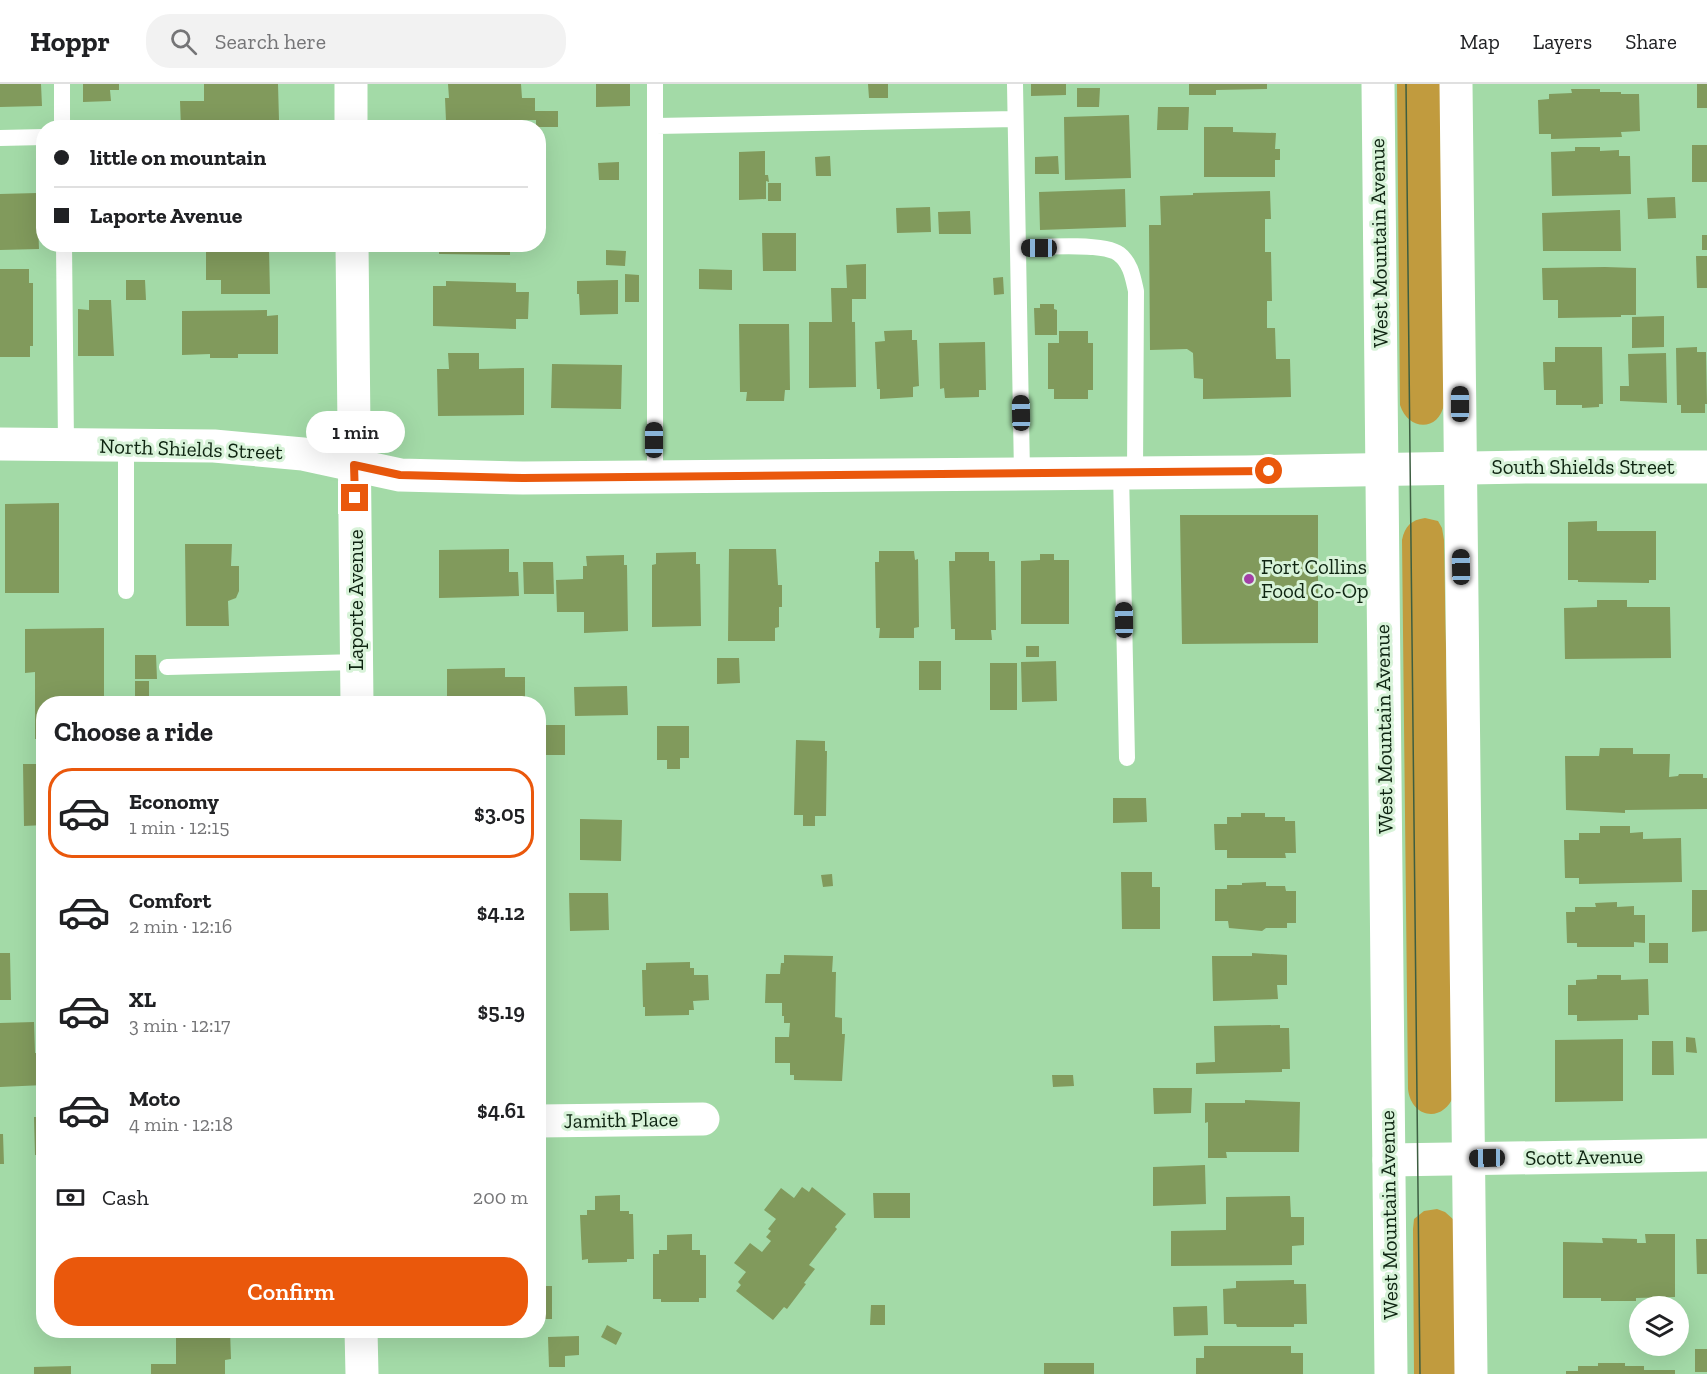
<!DOCTYPE html>
<html lang="en">
<head>
<meta charset="utf-8">
<style>
  :root { --surface:#fff; --page:#f2f2f2; --text:#202124; --muted:#757577; --line:#e0e0e0; --accent:#ea580c }
  body { margin:0; font-family:"Zilla Slab",serif; background:var(--page); color:var(--text); height:100vh; display:flex; flex-direction:column; font-size:22px; white-space:nowrap }
  * { box-sizing:border-box; margin:0 }
  p { font-size:20px; color:var(--muted) }
  .icon { flex:none; width:33px; height:33px; fill:none; stroke:currentColor; stroke-width:2; stroke-linecap:round; stroke-linejoin:round }
  .map { position:relative; flex:1; overflow:hidden }
  .details { position:absolute; left:36px; top:612px; width:510px; height:642px; display:flex; flex-direction:column; background:var(--surface); border-radius:24px; box-shadow:0 6px 24px #0002 }
  .details>* { flex:none }
  .hud { position:absolute; left:36px; top:36px; width:510px; height:132px; border-radius:24px; box-shadow:0 6px 24px #0002; display:grid; align-content:center; height:132px; padding:0 18px; background:var(--surface) }
  .fabs { position:absolute; left:1629px; top:1212px; display:grid; gap:12px }
  .fabs a { display:grid; place-items:center; width:60px; height:60px; border-radius:50%; background:var(--surface); box-shadow:0 6px 24px #0002; font-size:30px }
  .end { position:absolute; width:27px; height:27px; margin:-14px; border:8px solid #ea580c; background:#fff; box-shadow:0 0 0 3px #fff }
  .from { border-radius:50% }
  .bubble { position:absolute; height:42px; border-radius:21px; background:var(--surface); box-shadow:0 6px 24px #0002; font-size:20px; font-weight:600; line-height:42px; text-align:center }
  .car { position:absolute; width:18px; height:36px; margin:-18px -9px; border-radius:8px; box-shadow:0 0 4px 2px #0007; background:linear-gradient(#222 24%,#8ab4d8 0 40%,#222 0 76%,#8ab4d8 0 86%,#222 0) }
  .hud b { display:flex; align-items:center; gap:21px; height:57px; font-size:22px }
  .hud b+b { border-top:2px solid var(--line) }
  .hud i { width:15px; height:15px; background:var(--text) }
  ul { padding:0; list-style:none }
  li { display:flex; align-items:center; gap:18px; height:90px; margin:0 12px 9px; padding:0 6px; border:3px solid transparent; border-radius:24px }
  li div { flex:1 }
  li b { display:block; font-size:22px }
  li em { font-style:normal; font-weight:600 }
  li.active { border-color:var(--accent) }
  li>.icon { width:54px; height:54px; stroke-width:1.5 }
  h2 { padding:0 18px; font-size:27px; line-height:72px }
  .pay { display:flex; align-items:center; gap:15px; height:66px; padding:0 18px; font-size:22px }
  .pay p { margin-inline-start:auto }
  .primary-button { display:flex; gap:12px; margin-top:auto; padding:12px 18px }
  .primary-button a { flex:1; height:69px; border-radius:24px; background:var(--accent); color:#fff; font-size:24px; font-weight:600; line-height:69px; text-align:center }
  header { display:flex; align-items:center; gap:36px; box-sizing:border-box; height:84px; padding:0 30px; background:var(--surface); border-bottom:2px solid var(--line) }
  header strong { font-size:28px }
  nav { display:flex; gap:33px; margin-inline-start:auto; font-size:21px }
  .search { width:420px; height:54px; background:var(--page); display:flex; align-items:center; gap:15px; box-sizing:border-box; padding:0 21px; border-radius:24px; color:var(--muted); font-size:22px }
  .map>svg:first-child { display:block }
</style>
</head>
<body>
<header>
<strong>Hoppr</strong>
<div class="search"><svg class="icon" aria-label="search" viewBox="0 0 24 24"><circle cx="10" cy="10" r="6"/><path d="M15 15l6 6"/></svg>Search here</div>
<nav><a>Map</a><a>Layers</a><a>Share</a></nav>
</header>
<div class="map">
<svg width="1707" height="1290" viewBox="0 0 1707 1290">
  <rect width="100%" height="100%" fill="#a3daa7"/>
  <path fill="#c19b3e" d="M1397 0H1440L1444 320C1439 348 1408 347 1400 321Z
    M1425 434 1438 437 1442 444 1444 456 1454 1011C1443 1040 1411 1034 1408 1005L1402 456C1405 442 1411 436 1425 434Z
    M1437 1125 1445 1128 1454 1136 1456 1290H1414L1413 1145 1414 1135 1424 1127Z"/>
  <path fill="#819a5c" d="M0 0H41L42 22 0 23Z
    M83 0H119V6H110L111 17 83 18Z
    M204 0H278L279 36H268V40L225 41V44H181L180 17H204Z
    M448 0H521L522 14H535V27H558V43H536V36L446 37 445 14H449Z
    M596 0H630V22L596 23Z
    M868 0H888V14H869Z
    M1031 0H1066V11L1031 12Z
    M1189 0H1267V5L1216 6V11H1189Z
    M1697 0H1707V24H1697Z
    M1077 4H1100L1099 23H1077Z
    M1571 5H1600V8H1621V10H1639L1640 47 1621 48 1622 53 1551 55V50H1539L1538 16 1549 15V10L1572 9Z
    M1158 23H1189L1188 46H1157Z
    M1129 31 1131 94 1065 96 1064 33Z
    M1204 43H1233V48L1276 49 1275 65H1280V76H1275V93H1204Z
    M1692 61H1707V98H1692Z
    M1575 63H1600V67L1619 66V72H1630L1631 110 1552 112 1551 68 1575 67Z
    M765 67V91H768L769 98 766 97V115L739 116V68Z
    M830 72 831 92H816L815 73Z
    M1058 72 1059 90H1035V73Z
    M619 78V96H599L598 79Z
    M768 99H781V117H768Z
    M1125 105 1126 143 1040 146 1039 108Z
    M1270 107 1271 135H1265V168H1271L1272 217H1267V244H1275L1276 275H1290L1291 313 1203 315V295L1194 294 1193 269 1187 265 1150 266 1149 141H1161L1160 112 1193 111V109Z
    M37 109 39 165 0 166V110Z
    M1675 113 1676 134 1648 135 1647 114Z
    M930 123 931 148 897 149 896 124Z
    M1620 126 1621 167H1543L1542 129Z
    M970 127 971 150H939L938 128Z
    M762 149H796V187H763Z
    M1702 151H1707V166H1702Z
    M206 160H267V165H269L270 210H221V196H206Z
    M439 160H510V171L439 170Z
    M606 166 626 167 625 182 606 181Z
    M1696 172H1707V204H1697Z
    M866 180V215H852V238H855L856 303 809 304V238H832L831 204H847L846 181Z
    M1605 183 1636 184V231H1621V233L1558 234V216H1543L1542 184Z
    M0 185H29V199H33V262H30V273H0Z
    M699 185 732 186V206L699 205Z
    M625 190 639 191V218H625Z
    M1003 193 1004 210 994 211 993 194Z
    M126 196H145L146 216H126Z
    M618 196V230L580 231 579 210H577V197Z
    M446 197 516 199V208H529L528 235H516V245L433 242V202H446Z
    M89 216H111L114 272H78V225L89 226Z
    M1040 220H1054V225L1057 226V251H1035L1034 224H1040Z
    M267 226V232L278 231V270H238V274H210V270L182 271V227Z
    M1664 232V263L1632 264V233Z
    M739 240H789L790 306H785L784 317H746L747 308H740Z
    M912 246V256H917L919 302 913 303V313L880 315V305H877L875 258 885 257 884 247Z
    M1059 247H1088V259H1093V306H1088V315H1054V305H1048V259H1059Z
    M985 258 986 306H979V313L945 314 944 304 940 305 939 259Z
    M1555 263H1602L1603 320H1599V323L1582 324V321H1556V306H1544L1543 278H1555Z
    M1697 263V268H1706L1707 320H1705V329H1681V321H1677L1676 264Z
    M448 269H479V285L524 284V331L438 332 437 285H449Z
    M1666 269 1667 319 1620 317V302H1629L1628 270Z
    M552 280 622 281 621 325 551 324Z
    M59 419V509H5V420Z
    M1180 431H1318V559L1182 560Z
    M1597 437V447H1656V496H1649V499L1578 498V496H1568V438Z
    M185 460H232L231 482H239V507L236 514 228 517 229 542H186Z
    M509 465V488H518L519 512 439 514V466Z
    M729 465H776L778 501H782V523H779V543L775 544V557H728Z
    M879 467H914L915 476 918 475 919 543 914 544V554H879L880 544H876L875 478H879Z
    M696 468V480H700L701 542 652 543V481L656 480V469Z
    M955 468H989V477H995L996 546H991L992 556H955V545H951L949 477H955Z
    M1040 470H1054V476H1069V540H1021V477L1040 476Z
    M624 471V481H627L628 547 584 549V528H557L556 496 583 495V482H587L586 472Z
    M523 478H553L554 510H524Z
    M1597 516H1627V523H1670L1671 574 1565 575 1564 524 1597 523Z
    M104 544V618L44 620V655H35V588L25 589V545Z
    M1026 562H1039V573H1026Z
    M135 571H156L157 595H135Z
    M717 574H739L740 599 717 600Z
    M919 577H941V606H919Z
    M1056 577 1057 617 1022 618 1021 578Z
    M990 579H1017V626H990Z
    M505 584V593H525V620H447V585Z
    M135 597H149V620H135Z
    M627 602 628 631 575 632 574 603Z
    M276 615V620H156L155 617Z
    M538 641H565V671H545L544 665H538Z
    M657 642H689V674H680V685H667V676H657Z
    M796 656 825 657V667H827L826 732H815V742H803V731H794Z
    M1600 664H1633V670H1670L1669 693 1678 692 1679 690H1703V694H1707V725L1625 726V729L1566 726 1565 672H1599Z
    M23 680H44V741L24 742Z
    M1113 714H1146L1147 738 1113 739Z
    M1241 729H1265V733H1285V737H1295L1296 769H1285L1286 774H1227V766H1215L1214 740H1227V733H1241Z
    M580 735 622 736 621 777 580 776Z
    M1600 742H1630V749L1643 748V755L1681 754 1682 798 1579 800V794H1565L1564 756H1579V749H1600Z
    M1121 788H1152V803H1160V845H1122Z
    M832 790 833 802 823 803 821 791Z
    M1266 798V802H1285L1286 807H1296V839H1287V844H1266L1262 847 1229 844 1228 837H1215V805H1227V801H1242V799Z
    M1692 806H1707V847L1692 848Z
    M569 809H608L609 846 570 847Z
    M1617 818V823L1634 822V831H1645V859L1634 858V863H1577V859H1567L1566 828H1575V823H1596L1595 819Z
    M1649 859H1668V879H1649Z
    M0 869H10L11 916H0Z
    M1252 869 1287 871V901H1277L1278 915 1213 917 1212 872H1252Z
    M784 871 833 872 832 888H836L835 933 842 934V950H845L842 997 794 996V991H790V979H775V953H789L790 939H784V932H782V919H765L766 890H780L781 879H784Z
    M690 878V884H694V891H708L709 916 693 917 694 926H689V931L645 932V923H643L642 886H646V879Z
    M1597 891H1621V896L1648 895 1649 931H1638V936L1577 937V931H1568V901H1576V896L1597 895Z
    M34 938 35 969H44V1001L0 1003V939Z
    M1280 941V944H1289L1290 985H1282V988L1196 990V979L1215 978 1214 942Z
    M1686 953 1695 954 1697 969 1686 968Z
    M1623 955V1017L1555 1018V956Z
    M1652 957H1673L1674 991H1652Z
    M1052 991H1073L1074 1002 1053 1003Z
    M1153 1004H1192L1191 1029 1154 1030Z
    M1245 1016 1300 1018 1299 1068H1226L1227 1074H1208V1038L1205 1039V1019H1245Z
    M34 1033H44V1071H35Z
    M0 1050H3L4 1080H0Z
    M1205 1081 1206 1120 1153 1122V1083Z
    M802 1103 809 1108 812 1103 846 1130 835 1143 837 1145 809 1181 815 1185 804 1199 806 1200 787 1225 784 1223 773 1236 736 1207 741 1201 738 1198 746 1188 734 1179 750 1159 762 1168 771 1157 766 1153 771 1147 768 1145 776 1135 764 1126 781 1104 794 1114Z
    M873 1109H910V1134H874Z
    M620 1111V1127H629V1130H633L634 1175H627V1178L588 1179V1175L582 1176 580 1131H587V1126H595V1112Z
    M1290 1112 1291 1133H1304V1161L1292 1162V1181L1171 1182V1147L1226 1146V1113Z
    M692 1150V1166H700V1171H706V1214H699V1218H661V1215H653V1170H659V1166H667V1151Z
    M1645 1150H1675V1213L1636 1214V1217H1601V1214H1563V1158L1603 1159 1602 1154 1637 1155V1159H1646Z
    M1696 1155H1707V1190H1697Z
    M1294 1196V1200H1306L1307 1240H1294V1243H1237L1236 1240H1224L1223 1205 1236 1204V1197Z
    M538 1202H552V1235H538Z
    M871 1221H885V1241H870Z
    M1207 1222 1208 1251 1174 1252 1173 1223Z
    M607 1241 622 1249 616 1261 601 1253Z
    M176 1246H230L231 1275 225 1276V1290H151V1280H176Z
    M579 1252V1271L565 1272V1283H549L548 1253Z
    M1204 1262H1291V1269H1303V1290H1196V1274H1204Z
    M1695 1265H1707V1288H1695Z
    M1044 1279H1094V1290H1044Z
    M1598 1279H1625V1282H1644V1286H1675V1290H1566V1287H1578V1282H1598Z
    M71 1282V1290H34V1283Z"/>
  <g fill="none" stroke-linecap="round" stroke-linejoin="round">
    <path stroke="#fff" stroke-width="16" d="M62 0V44
      M1015 0 1022 389
      M656 42 1015 35
      M0 54 44 53
      M64 160 66 360
      M1018 164C1039 163 1104 158 1119 170 1131 179 1133 194 1136 207L1135 388
      M1121 388 1127 674
      M655 393V0
      M126 507V361
      M167 583 357 578"/>
    <path stroke="#fff" stroke-width="33" d="M538 1037 703 1035
      M1389 1076 1707 1071"/>
    <path stroke="#fff" stroke-width="33" d="M351 0V44
      M1378 0 1391 1290
      M1456 0 1471 1290
      M352 160 357 620
      M361 1246 362 1290"/>
    <path stroke="#fff" stroke-width="33" d="M0 360 214 362 303 370 400 391 523 394 1246 388 1530 383H1707"/>
    <path stroke="#3d5e41" stroke-width="1.5" d="M1406 0 1420 1290"/>
  </g>
  <g fill="none" stroke-linecap="round" stroke-linejoin="round">
    <path stroke="#ea580c" stroke-width="8" d="M355 414 354 381 400 391 523 394 1269 387"/>
  </g>
  <circle fill="#a340a6" stroke="#d8f3d9" stroke-width="2" cx="1249" cy="495" r="6"/>
  <g text-anchor="middle" stroke-width="6" stroke-linejoin="round" paint-order="stroke">
    <g font-size="21" fill="#0e2411" stroke="#d8f3d9">
      <text transform="translate(1379 159) rotate(-91)" y="7">West Mountain Avenue</text>
      <text transform="translate(191 365) rotate(2)" y="7">North Shields Street</text>
      <text x="1583" y="390">South Shields Street</text>
      <text transform="translate(356 516) rotate(-90)" y="7">Laporte Avenue</text>
      <text transform="translate(1384 645) rotate(-91)" y="7">West Mountain Avenue</text>
      <text transform="translate(621 1036) rotate(-1)" y="7">Jamith Place</text>
      <text transform="translate(1584 1073) rotate(-1)" y="7">Scott Avenue</text>
      <text transform="translate(1389 1131) rotate(-91)" y="7">West Mountain Avenue</text>
    </g>
    <g font-size="21" fill="#0e2411" stroke="#d8f3d9" text-anchor="start">
      <text x="1261" y="490">Fort Collins<tspan x="1261" dy="24">Food Co-Op</tspan></text>
    </g>
  </g>
</svg>
<div class="fabs">
<a><svg class="icon" aria-label="layers" viewBox="0 0 24 24"><path d="M12 4l9 5-9 5-9-5zM3 14l9 5 9-5"/></svg></a>
</div>
<i class="end from" style="left:1269px;top:387px"></i>
<i class="end" style="left:355px;top:414px"></i>
<div class="bubble" style="left:306px;top:327px;width:99px">1 min</div>
<i class="car" style="left:1039px;top:164px;rotate:270deg"></i>
<i class="car" style="left:1460px;top:320px;rotate:0deg"></i>
<i class="car" style="left:1021px;top:329px;rotate:359deg"></i>
<i class="car" style="left:654px;top:356px;rotate:0deg"></i>
<i class="car" style="left:1461px;top:483px;rotate:359deg"></i>
<i class="car" style="left:1124px;top:536px;rotate:359deg"></i>
<i class="car" style="left:1487px;top:1074px;rotate:269deg"></i>
<div class="hud">
<b><i class="from"></i>little on mountain</b>
<b><i></i>Laporte Avenue</b>
</div>
<section class="details">
<h2>Choose a ride</h2>
<ul>
<li class="active"><svg class="icon" aria-label="car" viewBox="0 0 24 24"><path d="M5 17H2v-5l4-1 3-4h7l3 4 3 1v5h-3M9 17h6M6 11h13"/><circle cx="7" cy="17" r="2"/><circle cx="17" cy="17" r="2"/></svg><div><b>Economy</b><p>1 min · 12:15</p></div><em>$3.05</em></li>
<li><svg class="icon" aria-label="car" viewBox="0 0 24 24"><path d="M5 17H2v-5l4-1 3-4h7l3 4 3 1v5h-3M9 17h6M6 11h13"/><circle cx="7" cy="17" r="2"/><circle cx="17" cy="17" r="2"/></svg><div><b>Comfort</b><p>2 min · 12:16</p></div><em>$4.12</em></li>
<li><svg class="icon" aria-label="car" viewBox="0 0 24 24"><path d="M5 17H2v-5l4-1 3-4h7l3 4 3 1v5h-3M9 17h6M6 11h13"/><circle cx="7" cy="17" r="2"/><circle cx="17" cy="17" r="2"/></svg><div><b>XL</b><p>3 min · 12:17</p></div><em>$5.19</em></li>
<li><svg class="icon" aria-label="car" viewBox="0 0 24 24"><path d="M5 17H2v-5l4-1 3-4h7l3 4 3 1v5h-3M9 17h6M6 11h13"/><circle cx="7" cy="17" r="2"/><circle cx="17" cy="17" r="2"/></svg><div><b>Moto</b><p>4 min · 12:18</p></div><em>$4.61</em></li>
</ul>
<div class="pay"><svg class="icon" aria-label="cash" viewBox="0 0 24 24"><path d="M3 7h18v10H3z"/><circle cx="12" cy="12" r="2"/></svg>Cash<p>200 m</p></div>
<div class="primary-button"><a>Confirm</a></div>
</section>
</div>
</body>
</html>
